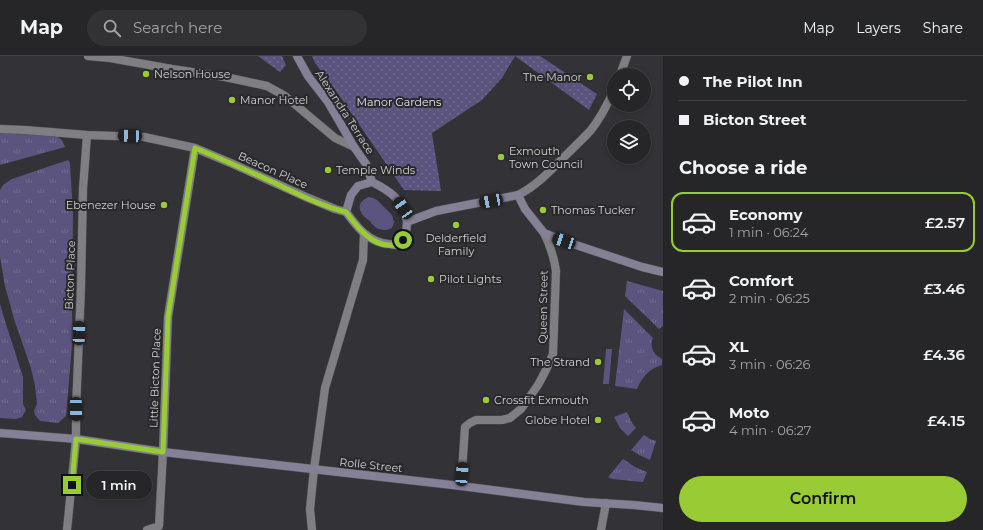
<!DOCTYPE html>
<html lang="en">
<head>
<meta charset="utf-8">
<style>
  :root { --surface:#262628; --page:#323234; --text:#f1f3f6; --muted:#a4a5a8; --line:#424345; --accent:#99cb35 }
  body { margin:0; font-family:Montserrat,sans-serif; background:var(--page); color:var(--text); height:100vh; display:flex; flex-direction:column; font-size:15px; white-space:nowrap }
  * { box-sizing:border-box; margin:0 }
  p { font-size:13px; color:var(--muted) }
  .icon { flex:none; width:22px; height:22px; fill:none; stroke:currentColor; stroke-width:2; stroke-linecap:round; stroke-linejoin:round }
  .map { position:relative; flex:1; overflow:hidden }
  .details { display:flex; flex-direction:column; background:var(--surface); width:320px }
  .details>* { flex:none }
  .hud { display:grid; align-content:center; height:88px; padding:0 16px; background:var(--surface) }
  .buttons { position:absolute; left:607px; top:12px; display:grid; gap:8px }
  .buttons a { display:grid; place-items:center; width:44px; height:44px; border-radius:50%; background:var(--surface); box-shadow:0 2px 6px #0003,0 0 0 1px var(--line); font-size:20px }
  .end { position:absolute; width:18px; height:18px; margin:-9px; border:5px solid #99cb35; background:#111; box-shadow:0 0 0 2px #111 }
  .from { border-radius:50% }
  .bubble { position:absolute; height:28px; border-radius:14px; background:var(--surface); box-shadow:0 2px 6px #0003,0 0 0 1px var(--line); font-size:13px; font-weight:600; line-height:28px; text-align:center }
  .car { position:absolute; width:12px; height:24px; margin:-12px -6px; border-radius:5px; box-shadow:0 0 3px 1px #0007; background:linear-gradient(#222 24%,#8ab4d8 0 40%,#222 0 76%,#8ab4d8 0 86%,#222 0) }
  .hud b { display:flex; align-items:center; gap:14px; height:38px; font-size:15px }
  .hud b+b { border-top:1px solid var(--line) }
  .hud i { width:10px; height:10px; background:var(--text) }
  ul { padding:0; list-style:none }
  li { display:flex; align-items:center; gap:12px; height:60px; margin:0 8px 6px; padding:0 8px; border:2px solid transparent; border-radius:12px }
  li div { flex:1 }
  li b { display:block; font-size:15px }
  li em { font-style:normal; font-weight:600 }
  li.selected { border-color:var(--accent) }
  li>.icon { width:36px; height:36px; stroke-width:1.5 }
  h2 { padding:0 16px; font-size:18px; line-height:48px }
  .button { display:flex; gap:8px; margin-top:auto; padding:8px 16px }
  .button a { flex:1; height:46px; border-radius:24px; background:var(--accent); color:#111; font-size:16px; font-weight:600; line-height:46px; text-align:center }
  header { display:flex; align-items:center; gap:24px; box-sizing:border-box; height:56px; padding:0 20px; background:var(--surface); border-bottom:1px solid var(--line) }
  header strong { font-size:19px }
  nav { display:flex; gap:22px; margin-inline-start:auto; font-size:14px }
  .search { width:280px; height:36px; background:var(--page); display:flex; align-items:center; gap:10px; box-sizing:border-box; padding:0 14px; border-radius:22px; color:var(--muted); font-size:15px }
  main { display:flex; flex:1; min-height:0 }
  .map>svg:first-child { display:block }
</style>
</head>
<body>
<header>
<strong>Map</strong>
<div class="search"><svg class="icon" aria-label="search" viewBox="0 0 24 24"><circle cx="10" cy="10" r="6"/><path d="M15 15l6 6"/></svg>Search here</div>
<nav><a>Map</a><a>Layers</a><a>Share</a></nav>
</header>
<main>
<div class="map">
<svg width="663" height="474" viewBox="0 0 663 474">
  <defs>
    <pattern id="grass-tufts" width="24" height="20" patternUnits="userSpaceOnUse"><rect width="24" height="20" fill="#5b547f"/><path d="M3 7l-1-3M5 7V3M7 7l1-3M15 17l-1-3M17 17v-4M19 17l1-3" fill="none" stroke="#726c90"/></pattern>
    <pattern id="park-dots" width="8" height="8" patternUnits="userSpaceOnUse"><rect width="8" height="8" fill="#5b547f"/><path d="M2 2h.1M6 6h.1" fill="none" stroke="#726c90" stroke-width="1.8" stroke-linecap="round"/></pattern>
  </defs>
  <rect width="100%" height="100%" fill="#333236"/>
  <path fill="url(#grass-tufts)" d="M0 76 54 79 62 84 65 91 0 109Z
    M68 104 70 107 73 158 72 261 73 277 66 360 58 367 40 365 35 359 34 355 37 348 35 330 31 312 14 263 5 230 0 201V134L3 129 12 123Z
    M627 225 663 235V270L659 273 625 240Z
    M0 248 5 265 23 321V348L26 354 22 361 16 363 0 362Z
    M624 253 653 282C649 291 654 299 662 303V309C650 312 642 321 637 333L615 330Z
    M627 356 632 367 636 372 628 380 620 372 614 361Z
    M644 379 650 383 656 385 650 404 639 399 631 394Z
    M623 403 635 411 647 416 643 426 612 423 608 421Z"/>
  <path fill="url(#park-dots)" d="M258 0H282L286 9 280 16Z
    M312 0H540L597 38 589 54 515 0 502 22 482 44 432 77 441 135 404 134 341 42 315 7Z"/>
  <path fill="#5b547f" d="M368 141 373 142 377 144 392 159 394 166 392 172C388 174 384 175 379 173 375 172 372 168 370 165 367 163 362 160 361 156 357 149 362 144 368 141Z
    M606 293H612L609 328H603Z"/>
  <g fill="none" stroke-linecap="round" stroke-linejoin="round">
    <g stroke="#525154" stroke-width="9">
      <path id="street" d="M88 0 110 2 172 13 225 21 267 30 285 40 335 82 354 91
        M620 19 627 0
        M0 73 25 74 87 79 144 81 195 92 233 108 306 141 335 153 346 156
        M518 139C536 130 549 116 563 102 572 93 582 84 591 74 599 64 609 45 614 34
        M461 430 465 371 470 367 476 364H502L510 362 521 353 538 329 546 314 553 298 556 215C554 201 550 189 544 177
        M67 474 76 383V353L81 231 83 133 87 79
        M147 474 159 470 163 396 168 261 195 92
        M312 474 310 453 314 413 325 332 363 204 364 178
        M601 474 606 447"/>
    </g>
    <g stroke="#525154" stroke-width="9">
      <path id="secondary" d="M297 0 308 20 328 46 354 91 366 108 372 126
        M372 126C380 130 388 134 395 141 401 147 406 157 407 166 407 174 405 187 395 189 393 189 391 188 389 188 369 187 357 171 346 156L351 139 358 130Z
        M407 166 436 155 518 139 525 153 544 177 564 185 642 211 663 216
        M0 377 76 383 163 396 461 430 584 446 634 449 663 452"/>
    </g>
    <use href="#street" stroke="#7f7f83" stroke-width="8"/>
    <use href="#secondary" stroke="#848196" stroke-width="8"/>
  </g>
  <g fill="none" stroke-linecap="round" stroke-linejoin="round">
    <path stroke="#99cb35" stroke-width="5" d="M72 429 76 383 163 396 168 261 195 92C222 103 248 115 275 127 298 138 321 150 346 156 357 171 373 192 394 189 397 188 400 186 403 184"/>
  </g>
  <g fill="#99cb35" stroke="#29282b" stroke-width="1.5">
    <circle cx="146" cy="18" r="4"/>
    <circle cx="590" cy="21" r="4"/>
    <circle cx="232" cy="44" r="4"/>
    <circle cx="501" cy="101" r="4"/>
    <circle cx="328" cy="114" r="4"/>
    <circle cx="164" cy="149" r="4"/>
    <circle cx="543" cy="154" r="4"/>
    <circle cx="456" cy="169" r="4"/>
    <circle cx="431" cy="223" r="4"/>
    <circle cx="598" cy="306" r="4"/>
    <circle cx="486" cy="344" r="4"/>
    <circle cx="598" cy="364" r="4"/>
  </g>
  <g text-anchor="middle" stroke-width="4" stroke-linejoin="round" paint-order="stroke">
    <g font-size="11" fill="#d1d1d3" stroke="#29282b" text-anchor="start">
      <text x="154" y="22">Nelson House</text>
      <text x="582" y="25" text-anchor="end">The Manor</text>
      <text x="240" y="48">Manor Hotel</text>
      <text x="509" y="99">Exmouth<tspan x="509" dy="13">Town Council</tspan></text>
      <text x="336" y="118">Temple Winds</text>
      <text x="156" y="153" text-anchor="end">Ebenezer House</text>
      <text x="551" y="158">Thomas Tucker</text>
      <text x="456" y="186" text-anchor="middle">Delderfield<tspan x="456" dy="13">Family</tspan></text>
      <text x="439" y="227">Pilot Lights</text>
      <text x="590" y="310" text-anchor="end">The Strand</text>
      <text x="494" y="348">Crossfit Exmouth</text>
      <text x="590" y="368" text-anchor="end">Globe Hotel</text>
    </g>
    <g font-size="11" fill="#e4e1f4" stroke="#29282b">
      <text x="399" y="50">Manor Gardens</text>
    </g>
    <g font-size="11" fill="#d1d1d3" stroke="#29282b">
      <text transform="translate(345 56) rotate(57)" y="4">Alexandra Terrace</text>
      <text transform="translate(273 114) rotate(24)" y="4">Beacon Place</text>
      <text transform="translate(70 219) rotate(-88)" y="4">Bicton Place</text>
      <text transform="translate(543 251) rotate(-89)" y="4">Queen Street</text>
      <text transform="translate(155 322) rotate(-88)" y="4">Little Bicton Place</text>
      <text transform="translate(371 409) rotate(6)" y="4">Rolle Street</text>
    </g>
  </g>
</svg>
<div class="buttons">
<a><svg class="icon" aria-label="locate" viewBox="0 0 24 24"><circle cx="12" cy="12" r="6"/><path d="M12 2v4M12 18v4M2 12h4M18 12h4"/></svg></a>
<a><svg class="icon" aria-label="layers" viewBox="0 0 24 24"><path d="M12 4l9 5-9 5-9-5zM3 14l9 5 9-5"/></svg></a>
</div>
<i class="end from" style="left:403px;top:184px"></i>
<i class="end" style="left:72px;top:429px"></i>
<div class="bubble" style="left:86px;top:415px;width:66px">1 min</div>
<i class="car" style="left:130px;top:80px;rotate:272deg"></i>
<i class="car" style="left:491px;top:145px;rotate:259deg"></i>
<i class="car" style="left:403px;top:152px;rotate:326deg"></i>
<i class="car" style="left:564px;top:185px;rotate:289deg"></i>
<i class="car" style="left:79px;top:277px;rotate:2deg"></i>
<i class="car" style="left:76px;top:353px;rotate:179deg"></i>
<i class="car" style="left:462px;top:418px;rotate:4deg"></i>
</div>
<section class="details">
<div class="hud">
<b><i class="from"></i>The Pilot Inn</b>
<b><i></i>Bicton Street</b>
</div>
<h2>Choose a ride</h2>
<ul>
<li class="selected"><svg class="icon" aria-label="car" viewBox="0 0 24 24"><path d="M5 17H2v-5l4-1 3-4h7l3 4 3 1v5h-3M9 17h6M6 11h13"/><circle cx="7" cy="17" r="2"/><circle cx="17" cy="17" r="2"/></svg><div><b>Economy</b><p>1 min · 06:24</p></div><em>£2.57</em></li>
<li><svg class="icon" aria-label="car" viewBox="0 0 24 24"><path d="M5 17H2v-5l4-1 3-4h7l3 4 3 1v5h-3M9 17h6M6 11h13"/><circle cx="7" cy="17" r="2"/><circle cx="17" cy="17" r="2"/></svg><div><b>Comfort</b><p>2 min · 06:25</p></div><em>£3.46</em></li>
<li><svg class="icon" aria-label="car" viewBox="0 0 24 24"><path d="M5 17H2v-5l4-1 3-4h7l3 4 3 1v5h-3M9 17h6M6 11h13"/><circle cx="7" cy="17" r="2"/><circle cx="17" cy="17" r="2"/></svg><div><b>XL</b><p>3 min · 06:26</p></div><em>£4.36</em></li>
<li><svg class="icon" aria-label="car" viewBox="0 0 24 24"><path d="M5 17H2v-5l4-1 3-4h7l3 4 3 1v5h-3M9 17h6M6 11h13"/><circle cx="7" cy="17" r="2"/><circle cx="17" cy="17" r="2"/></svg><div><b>Moto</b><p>4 min · 06:27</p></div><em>£4.15</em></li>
</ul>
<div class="button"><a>Confirm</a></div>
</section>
</main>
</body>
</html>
